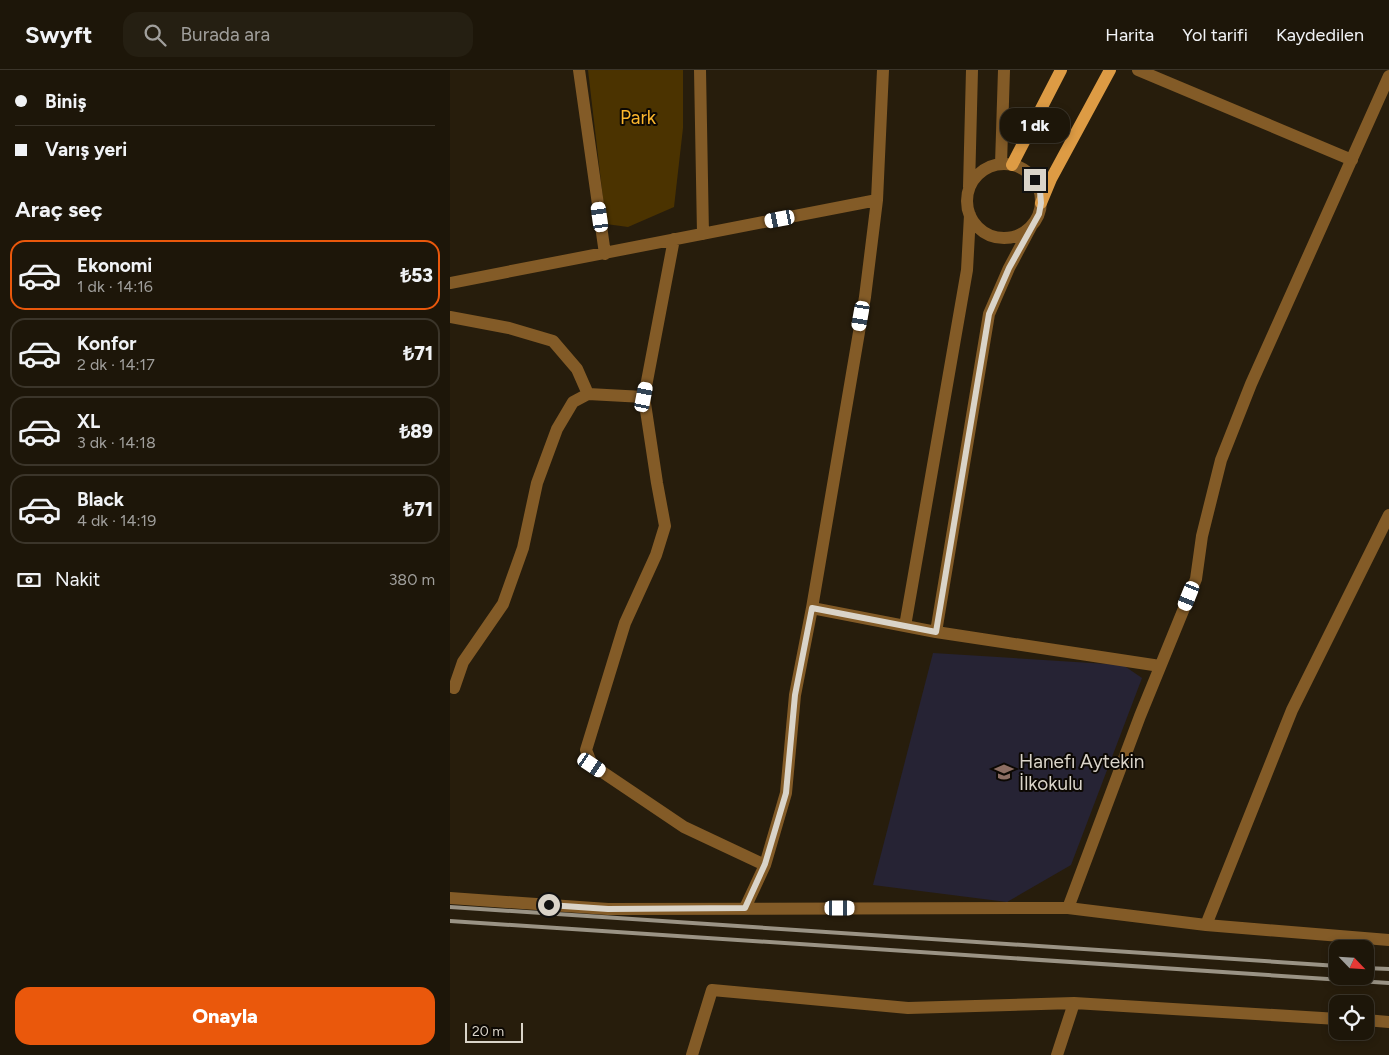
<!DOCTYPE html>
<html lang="tr">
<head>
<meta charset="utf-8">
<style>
  :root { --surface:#1d1609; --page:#251f12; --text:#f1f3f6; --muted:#a09f9c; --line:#3b352a; --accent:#ea580c }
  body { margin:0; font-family:Figtree,sans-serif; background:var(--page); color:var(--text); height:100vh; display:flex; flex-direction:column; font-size:19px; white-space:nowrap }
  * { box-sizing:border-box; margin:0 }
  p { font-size:16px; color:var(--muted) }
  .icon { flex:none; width:28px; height:28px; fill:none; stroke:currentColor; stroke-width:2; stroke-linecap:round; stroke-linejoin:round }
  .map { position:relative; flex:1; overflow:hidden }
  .drawer { display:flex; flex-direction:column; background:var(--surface); width:450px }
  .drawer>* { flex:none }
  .hud { display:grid; align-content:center; height:110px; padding:0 15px; background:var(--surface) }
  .needle { width:32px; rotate:115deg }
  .fabs { position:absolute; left:879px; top:870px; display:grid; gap:10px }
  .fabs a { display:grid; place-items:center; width:45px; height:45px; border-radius:10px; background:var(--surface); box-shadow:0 2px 8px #0003,0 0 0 1px var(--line); font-size:25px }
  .scale { position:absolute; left:15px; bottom:12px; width:58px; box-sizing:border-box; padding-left:5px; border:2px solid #dad4c9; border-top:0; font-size:14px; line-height:18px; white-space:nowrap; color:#dad4c9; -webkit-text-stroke:4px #0c0803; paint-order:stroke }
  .end { position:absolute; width:22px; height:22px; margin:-11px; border:6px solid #dad4c9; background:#111; box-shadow:0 0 0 2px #111 }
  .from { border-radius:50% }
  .bubble { position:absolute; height:35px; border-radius:15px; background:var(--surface); box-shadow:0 2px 8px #0003,0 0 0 1px var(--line); font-size:16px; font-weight:800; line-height:35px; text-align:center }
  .car { position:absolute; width:15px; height:30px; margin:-15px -8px; border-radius:6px; box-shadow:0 0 4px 1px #0007; background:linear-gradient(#fff 24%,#345 0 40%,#fff 0 76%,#345 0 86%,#fff 0) }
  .hud b { display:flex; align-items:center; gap:18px; height:48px; font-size:19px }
  .hud b+b { border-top:1px solid var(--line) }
  .hud i { width:12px; height:12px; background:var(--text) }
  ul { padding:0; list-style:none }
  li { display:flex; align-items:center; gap:15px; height:70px; margin:0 10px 8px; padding:0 5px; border:2px solid var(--line); border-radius:15px }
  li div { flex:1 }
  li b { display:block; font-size:19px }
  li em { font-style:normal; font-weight:800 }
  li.active { border-color:var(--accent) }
  li>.icon { width:45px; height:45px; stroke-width:1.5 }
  h2 { padding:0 15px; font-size:22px; line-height:60px }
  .pay { display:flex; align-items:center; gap:12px; height:55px; padding:0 15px; font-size:19px }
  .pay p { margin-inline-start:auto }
  .primary-button { display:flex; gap:10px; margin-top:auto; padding:10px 15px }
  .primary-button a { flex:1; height:58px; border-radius:15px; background:var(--accent); color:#fff; font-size:20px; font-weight:800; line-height:58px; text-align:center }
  header { display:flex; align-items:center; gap:30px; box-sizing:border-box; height:70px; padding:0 25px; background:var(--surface); border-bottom:1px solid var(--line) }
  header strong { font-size:24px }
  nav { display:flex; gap:28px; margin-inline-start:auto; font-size:18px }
  .search { width:350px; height:45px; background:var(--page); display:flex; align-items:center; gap:12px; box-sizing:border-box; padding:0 18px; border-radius:15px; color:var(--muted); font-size:19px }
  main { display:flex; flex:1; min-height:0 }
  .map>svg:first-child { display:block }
</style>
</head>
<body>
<header>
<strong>Swyft</strong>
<div class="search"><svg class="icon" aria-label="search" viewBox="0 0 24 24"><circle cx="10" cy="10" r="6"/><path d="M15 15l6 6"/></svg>Burada ara</div>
<nav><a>Harita</a><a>Yol tarifi</a><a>Kaydedilen</a></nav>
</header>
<main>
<section class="drawer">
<div class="hud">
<b><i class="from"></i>Biniş</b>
<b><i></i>Varış yeri</b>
</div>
<h2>Araç seç</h2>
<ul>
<li class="active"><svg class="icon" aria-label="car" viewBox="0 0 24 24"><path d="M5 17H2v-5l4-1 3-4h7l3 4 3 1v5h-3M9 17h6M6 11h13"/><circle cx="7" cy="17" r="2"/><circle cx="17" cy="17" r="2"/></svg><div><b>Ekonomi</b><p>1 dk · 14:16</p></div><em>₺53</em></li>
<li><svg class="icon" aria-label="car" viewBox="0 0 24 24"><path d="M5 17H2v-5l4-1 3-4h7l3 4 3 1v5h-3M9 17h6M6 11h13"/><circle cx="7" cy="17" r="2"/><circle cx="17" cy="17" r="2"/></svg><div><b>Konfor</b><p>2 dk · 14:17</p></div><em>₺71</em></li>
<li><svg class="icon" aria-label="car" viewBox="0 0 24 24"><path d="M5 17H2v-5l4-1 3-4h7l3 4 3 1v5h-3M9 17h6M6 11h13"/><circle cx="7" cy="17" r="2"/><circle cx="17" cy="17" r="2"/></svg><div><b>XL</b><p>3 dk · 14:18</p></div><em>₺89</em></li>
<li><svg class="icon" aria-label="car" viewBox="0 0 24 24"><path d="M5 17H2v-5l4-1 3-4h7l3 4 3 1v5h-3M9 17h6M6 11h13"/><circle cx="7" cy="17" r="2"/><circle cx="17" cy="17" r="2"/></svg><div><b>Black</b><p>4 dk · 14:19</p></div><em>₺71</em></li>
</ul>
<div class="pay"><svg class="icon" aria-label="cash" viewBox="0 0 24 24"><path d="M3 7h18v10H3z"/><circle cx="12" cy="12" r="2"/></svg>Nakit<p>380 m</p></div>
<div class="primary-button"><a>Onayla</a></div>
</section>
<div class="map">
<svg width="939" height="985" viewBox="0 0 939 985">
  <rect width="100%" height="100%" fill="#271d0c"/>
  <path fill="#262334" d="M483 583 673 595 692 608 621 795 557 832 423 815Z"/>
  <path fill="#4b3300" d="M138 0H233V58L224 137 178 157 156 154Z"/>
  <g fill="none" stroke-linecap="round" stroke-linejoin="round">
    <path stroke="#835b27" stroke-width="12" d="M129 0 155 184
      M250 0 253 164
      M688 0 902 90
      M551 94 554 0
      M517 131a37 37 0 1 1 74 0a37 37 0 1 1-74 0Z
      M519 117 522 0
      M224 169 194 327 207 413 215 456 206 485 175 553 136 680 142 695 234 757 315 795
      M0 213 427 130
      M0 247 59 258 103 271 127 299 138 324
      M362 538 486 562 710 596
      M455 556 517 200 520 145
      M486 562 539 244 559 198 582 155
      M4 618 13 592 53 534 73 478 87 413 107 359 123 332 138 324 194 327
      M0 828 158 839 618 838 756 855 939 870
      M295 838 315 795 336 723 345 625 362 538 415 227 427 130 433 0
      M618 838 690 646 746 509 752 466 771 390 801 314 939 6
      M756 855 842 640 939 445
      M915 950 939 952
      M242 985 262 920 458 938 624 933 888 949
      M607 985 624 933"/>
    <path stroke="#dd9b44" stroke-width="12" d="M562 95 611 0
      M591 133 601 109 660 0"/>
    <path stroke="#9a9385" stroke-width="4" d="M0 837 888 896
      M0 851 939 913
      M915 898 939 899"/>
  </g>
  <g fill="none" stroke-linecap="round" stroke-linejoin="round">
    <path stroke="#dad4c9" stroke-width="6" d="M99 835 158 839 295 838 315 794 336 723 345 625 362 538 486 562 539 244 559 198 589 144 591 133 590 121 585 110"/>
  </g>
  <defs>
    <g id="school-bare" transform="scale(1.5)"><path d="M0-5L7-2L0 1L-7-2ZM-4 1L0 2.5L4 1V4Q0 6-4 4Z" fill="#8d6e63" stroke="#0c0803" stroke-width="2.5" paint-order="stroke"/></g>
  </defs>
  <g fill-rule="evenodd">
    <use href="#school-bare" x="554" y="702"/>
  </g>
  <g text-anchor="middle" stroke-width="4" stroke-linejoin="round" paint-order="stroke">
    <g font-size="19" fill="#fcb72d" stroke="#0c0803">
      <text x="188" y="54">Park</text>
    </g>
    <g font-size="19" fill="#dad4c9" stroke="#0c0803" text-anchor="start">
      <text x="569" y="698">Hanefı Aytekin<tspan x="569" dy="22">İlkokulu</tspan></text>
    </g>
  </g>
</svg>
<div class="fabs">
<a><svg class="needle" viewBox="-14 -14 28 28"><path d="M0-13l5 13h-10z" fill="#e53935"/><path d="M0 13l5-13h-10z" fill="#a09f9c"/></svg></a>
<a><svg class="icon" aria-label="locate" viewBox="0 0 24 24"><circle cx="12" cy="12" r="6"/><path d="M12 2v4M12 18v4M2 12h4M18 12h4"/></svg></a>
</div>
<div class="scale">20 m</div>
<i class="end from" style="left:99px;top:835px"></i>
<i class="end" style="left:585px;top:110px"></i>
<div class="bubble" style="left:550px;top:38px;width:70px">1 dk</div>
<i class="car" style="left:150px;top:147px;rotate:352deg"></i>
<i class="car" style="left:330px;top:149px;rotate:259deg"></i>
<i class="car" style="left:411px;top:246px;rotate:190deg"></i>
<i class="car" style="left:194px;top:327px;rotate:11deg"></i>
<i class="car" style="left:739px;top:526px;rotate:202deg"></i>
<i class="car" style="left:142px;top:695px;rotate:124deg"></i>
<i class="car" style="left:390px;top:838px;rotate:90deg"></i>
</div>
</main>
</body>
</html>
